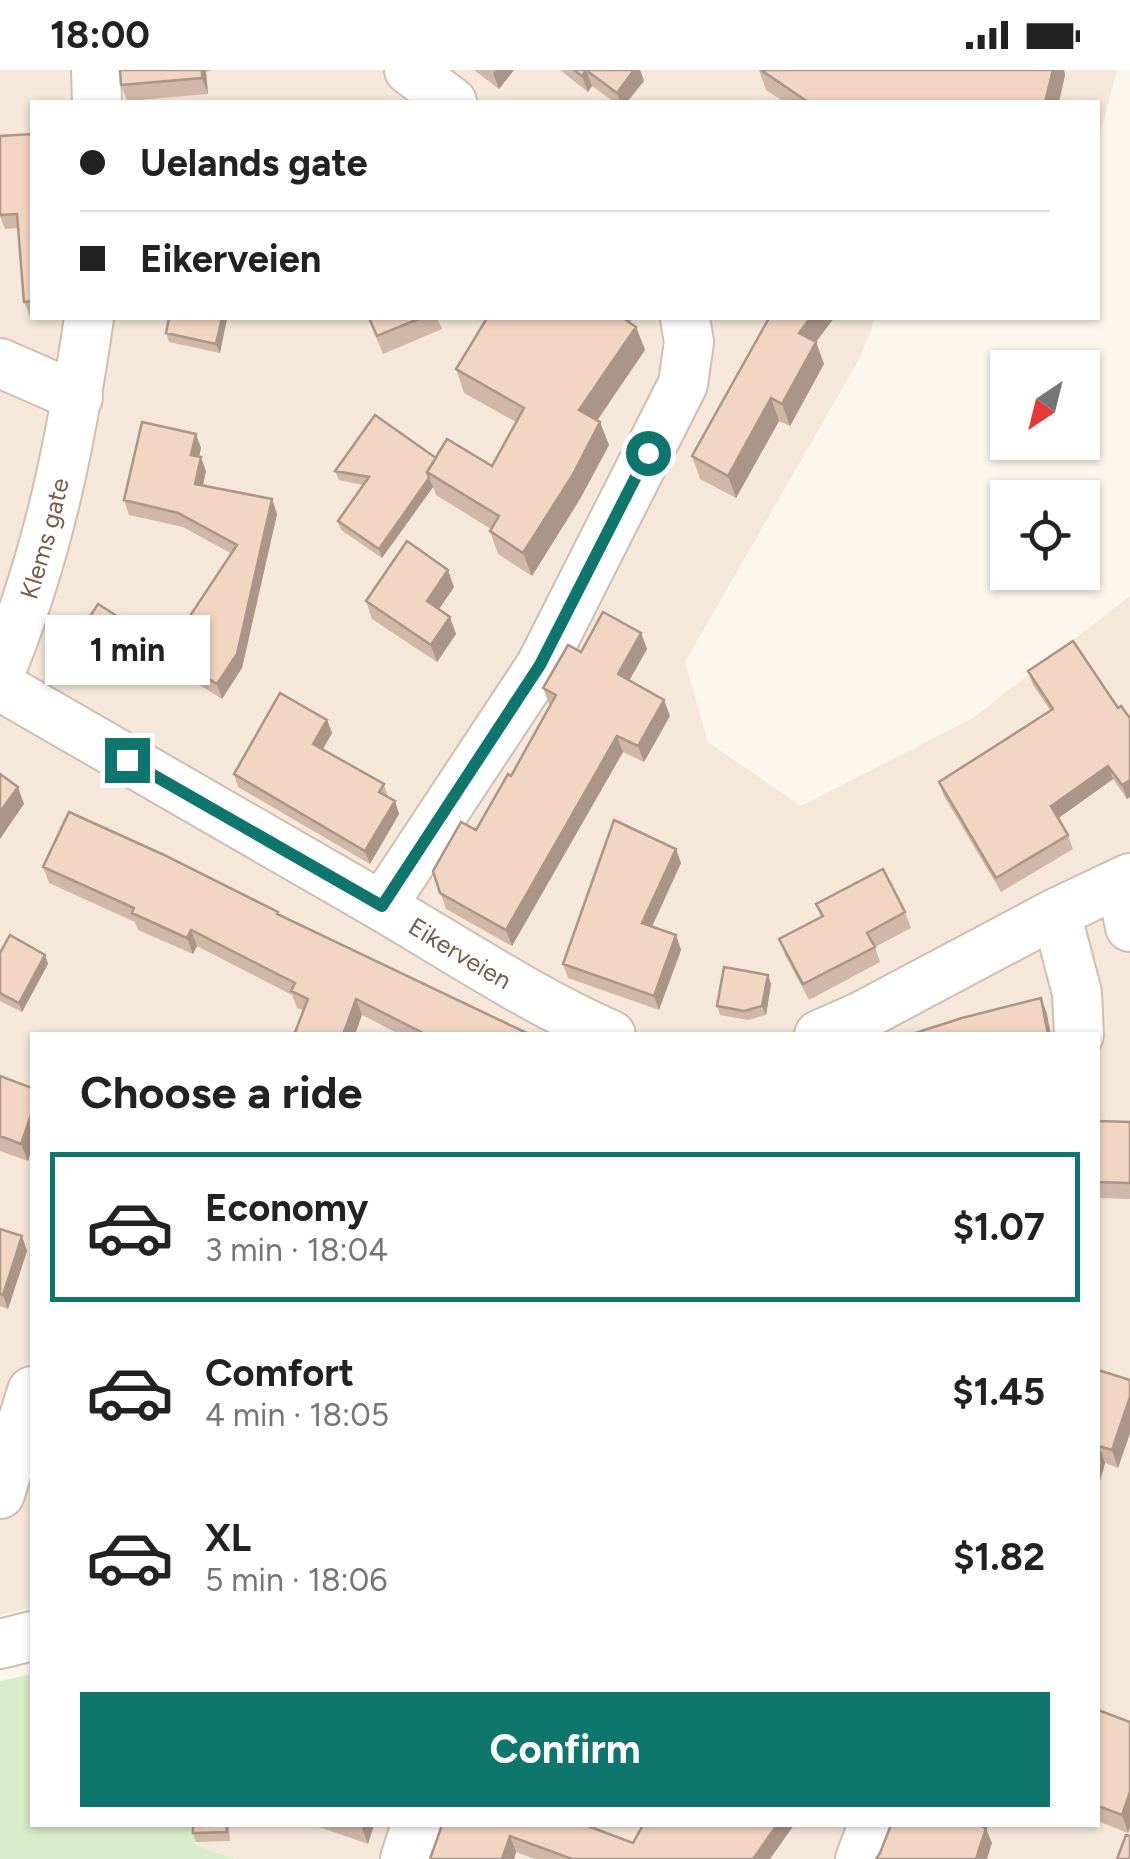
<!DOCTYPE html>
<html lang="en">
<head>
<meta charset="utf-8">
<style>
  :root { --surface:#fff; --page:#f6f6f6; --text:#222; --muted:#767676; --line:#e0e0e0; --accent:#0f766e }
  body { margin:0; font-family:Figtree,sans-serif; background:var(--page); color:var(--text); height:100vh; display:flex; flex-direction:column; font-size:38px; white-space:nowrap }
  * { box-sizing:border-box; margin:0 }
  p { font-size:32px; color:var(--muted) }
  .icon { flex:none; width:55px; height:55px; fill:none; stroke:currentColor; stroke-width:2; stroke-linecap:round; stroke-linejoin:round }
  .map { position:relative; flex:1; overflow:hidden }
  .panel { position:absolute; left:30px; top:962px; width:1070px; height:795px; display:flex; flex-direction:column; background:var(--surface); border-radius:0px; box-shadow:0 2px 8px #0004 }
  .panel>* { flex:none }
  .hud { position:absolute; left:30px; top:30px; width:1070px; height:220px; border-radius:0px; box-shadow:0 2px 8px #0004; display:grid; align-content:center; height:220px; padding:0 50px; background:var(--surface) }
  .needle { width:65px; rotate:215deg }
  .controls { position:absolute; left:990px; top:280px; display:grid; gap:20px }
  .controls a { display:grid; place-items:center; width:110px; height:110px; border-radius:0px; background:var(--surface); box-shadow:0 2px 8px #0004; font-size:50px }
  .end { position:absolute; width:45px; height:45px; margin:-22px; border:12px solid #0f766e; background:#fff; box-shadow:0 0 0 5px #fff }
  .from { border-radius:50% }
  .bubble { position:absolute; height:70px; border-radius:0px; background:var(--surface); box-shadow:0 2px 8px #0004; font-size:32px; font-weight:700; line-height:70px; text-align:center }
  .hud b { display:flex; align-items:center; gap:35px; height:95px; font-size:38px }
  .hud b+b { border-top:2px solid var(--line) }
  .hud i { width:25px; height:25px; background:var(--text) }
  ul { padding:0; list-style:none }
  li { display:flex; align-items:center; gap:30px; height:150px; margin:0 20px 15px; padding:0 30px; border:5px solid transparent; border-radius:0px }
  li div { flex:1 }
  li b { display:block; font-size:38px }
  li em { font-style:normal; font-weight:700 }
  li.selected { border-color:var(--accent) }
  li>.icon { width:90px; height:90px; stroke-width:1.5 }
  h2 { padding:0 50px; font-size:45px; line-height:120px }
  .cta { display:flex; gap:20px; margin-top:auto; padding:20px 50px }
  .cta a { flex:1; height:115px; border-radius:0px; background:var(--accent); color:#fff; font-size:40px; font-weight:700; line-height:115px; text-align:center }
  .status { display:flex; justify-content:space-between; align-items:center; height:70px; padding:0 50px; background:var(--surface); direction:ltr }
  .status svg { height:28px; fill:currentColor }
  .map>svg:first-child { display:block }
</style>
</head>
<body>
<div class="status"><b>18:00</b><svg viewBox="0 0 49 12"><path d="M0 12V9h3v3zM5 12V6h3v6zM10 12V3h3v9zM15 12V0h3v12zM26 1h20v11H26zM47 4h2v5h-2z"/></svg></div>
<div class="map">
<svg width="1130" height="1789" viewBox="0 0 1130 1789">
  <rect width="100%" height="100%" fill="#fdf6ec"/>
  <path fill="#f5e8da" d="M0 0H1117L1098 72V32H32V248H875L861 286 685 592 708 672 801 736 973 648 1130 526V1789H235L196 1775 194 1755H1098V965H32V1537L0 1545Z"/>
  <path fill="#d8ecc9" d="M32 1604V1755H194L196 1775 235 1789H0V1611Z"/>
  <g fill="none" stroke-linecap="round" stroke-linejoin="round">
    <g stroke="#d1beb0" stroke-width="52">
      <g id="minor">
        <path d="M96 0 97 32"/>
        <path d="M409 0 452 32"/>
        <path d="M0 293 78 327"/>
        <path id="s1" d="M0 603C48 486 71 372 89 248"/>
        <path id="s2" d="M0 616C126 689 252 761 378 834 455 879 530 929 611 965"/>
        <path d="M1121 813 1130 857"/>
        <path d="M382 836 541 595 683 314 689 272 685 248"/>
        <path d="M1056 843 1077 923 1079 965"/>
        <path d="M819 965 862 946 1056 843 1130 808"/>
        <path d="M0 1424 32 1321"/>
        <path d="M0 1574 32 1566"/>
        <path d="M405 1789 416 1755"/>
        <path d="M860 1789 873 1755"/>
      </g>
    </g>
    <use href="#minor" stroke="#fff" stroke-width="48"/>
  </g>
  <path fill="#d1b7a8" d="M120 0H213L206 2 208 24 127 31 121 15Z
    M474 0H514L499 19Z
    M560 0H640L644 11 627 32H614L592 16 588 22Z
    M759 0H1064L1065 5 1059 32H784L766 20Z
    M32 64V246H30L24 232 18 158 5 159 0 146V66Z
    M169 248H226L220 283 169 272 166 263Z
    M368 248H437L442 259 383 284Z
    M487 248H634L630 252 636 257 645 280 597 350 609 375 580 429 532 506 498 484 490 461 491 459 436 425 433 417 382 488 341 460 338 451 363 415 339 410 335 401 436 388 492 396 516 352 464 323 456 299Z
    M769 248H834L816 272 824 294 790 356 779 351 736 428 700 409 692 386Z
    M201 378 199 387 206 401 203 415 272 429 277 444 242 598 222 629 171 597 166 582 232 484 183 457 129 445 124 430Z
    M454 517 439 539 456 564 437 592 372 549 366 531Z
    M641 563 647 579 629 610 670 646 644 692 623 682 512 876 446 839 433 801 476 760 511 706 550 635 549 634 543 618 581 582Z
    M138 573 109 613 77 593 71 576Z
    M1028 601 1118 638 1129 647H1130V727L1127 729 1113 709 1058 748 1068 765 1073 779 1001 822 944 726 939 712 1050 640 1033 615Z
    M327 650 332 663 323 679 384 714 388 727 395 731 399 744 370 794 238 717 234 704Z
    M681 793 652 857 676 865 681 880 659 940 568 908 563 894Z
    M43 797 278 842V844L531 965H401L362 945 303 940 297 938 292 925 197 876 193 884 138 860 135 852 49 813Z
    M816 834 905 842 911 858 875 877 880 892 809 930 785 885 779 869 821 847Z
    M0 883 45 885 48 894 22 942 0 931Z
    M768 905 771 914 766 945 748 950 720 945 717 936Z
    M0 1006 32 1018V1078L28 1091 0 1081Z
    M1098 1051 1130 1052V1129L1098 1128Z
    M0 1159 22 1166 27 1181 8 1239 0 1236Z
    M1098 1300 1130 1310V1363L1118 1398 1105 1393 1098 1418Z
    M1098 1640 1130 1652V1757L1128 1763 1098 1751Z
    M193 1755H229L230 1771 196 1772 193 1763Z
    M313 1755H374L368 1774Z
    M442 1755 633 1773 770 1789H535L516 1782 514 1789H429Z"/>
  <path fill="#aa9588" d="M202 0H206V2L208 24 202 8Z
    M496 0H514L499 19 493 3Z
    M586 0 592 16 588 22 582 6Z
    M634 0H640L644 11 627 32H620L617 23Z
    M1053 0H1064L1065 5 1059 32H1045Z
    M222 248H226L227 249 220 283 216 274Z
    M810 248H834L816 272 824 294 790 356 782 334 799 263Z
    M636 257 645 280 588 364 579 340Z
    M771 328 779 351 736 428 728 406Z
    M600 352 609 375 580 429 532 506 523 483Z
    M196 364 201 378 196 399 191 385Z
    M201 387 206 401 200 428 195 414Z
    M429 408 433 417 382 488 379 479Z
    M272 429 277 444 242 598 222 629 217 614Z
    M448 500 454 517 433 548 427 531Z
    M450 547 456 564 437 592 431 575Z
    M131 555 138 573 109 613 103 596Z
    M641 563 647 579 624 620 618 604Z
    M664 630 670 646 644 692 638 676Z
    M327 650 332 663 318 687 313 674Z
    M617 666 623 682 512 876 506 860Z
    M1108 696 1113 709 1056 750 1051 736Z
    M1130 710V727L1127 729 1122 715Z
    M18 717 24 734 0 769V742Z
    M395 731 399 744 370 794 365 781Z
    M676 779 681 793 647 867 642 853Z
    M191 860 197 876 193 884 187 868Z
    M676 865 681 880 659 940 654 926Z
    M45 885 48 894 22 942 19 933Z
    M768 905 771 914 766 945 762 936Z
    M1041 928 1047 944 1051 965H1048Z
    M356 929 362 945 355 965H343Z
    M32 1042V1078L28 1091 21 1074Z
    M22 1166 27 1181 8 1239 3 1225Z
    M1130 1327V1363L1118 1398 1112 1380Z
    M1099 1376 1105 1393 1098 1418V1380Z
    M1130 1722V1757L1128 1763 1122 1745Z
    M363 1755H374L368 1774 362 1758Z
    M777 1755H794L770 1789H753Z
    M986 1758 992 1773 987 1789H976Z
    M510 1766 516 1782 514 1789H502Z"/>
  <path fill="#f3d5c3" stroke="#aa9588" stroke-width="2.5" d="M120 0H202V8L121 15Z
    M574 0H634L617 23 586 0 582 6Z
    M761 0H1053L1045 32H808Z
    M32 64V231L24 232 17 144 0 145V66Z
    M169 248H222L216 274 166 263Z
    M369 248H421L377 266Z
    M487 248H623L636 257 579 340 600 352 572 406 523 483 490 461 499 446 427 402 447 369 492 396 524 338 456 299Z
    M769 248H810L799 263 816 272 782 334 771 328 728 406 692 386Z
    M375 345 436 388 427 402 429 408 379 479 338 451 369 407 335 401Z
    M142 352 196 364 191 385 201 387 195 414 272 429 237 584 217 614 166 582 237 475 178 443 124 430Z
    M407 471 448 500 427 531 450 547 431 575 366 531Z
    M98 534 131 555 103 596 71 576Z
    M603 542 641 563 618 604 664 630 638 676 617 666 506 860 440 823 433 801 461 752 476 760 508 704 511 706 556 625 543 618 568 575 581 582Z
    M1073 571 1118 638 1121 636 1129 647H1130V710L1122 715 1108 696 1051 736 1068 765 996 808 939 712 1053 639 1028 601Z
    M280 623 327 650 313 674 384 714 379 722 395 731 365 781 234 704Z
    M0 704 18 717 0 742Z
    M69 742 162 784 278 842 277 844 531 965H422L423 963 356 929 343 965H294L308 929 291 921 295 913 191 860 187 868 132 843 134 838 43 797Z
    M614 750 676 779 642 853 676 865 654 926 563 894Z
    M883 799 905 842 867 863 875 877 803 914 779 869 823 846 816 834Z
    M10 865 45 885 19 933 0 923V883Z
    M724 897 768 905 762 936 744 941 717 936Z
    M1041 928 1048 965H909L962 948Z
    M0 1006 32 1018V1042L21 1074 0 1066Z
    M1098 1051 1130 1052V1113L1098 1112Z
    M0 1159 22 1166 3 1225 0 1224Z
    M1098 1300 1130 1310V1327L1112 1380 1099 1376 1098 1380Z
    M1098 1640 1130 1652V1722L1122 1745 1098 1736Z
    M193 1755H226L227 1762 193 1763Z
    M442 1755H585L633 1773 643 1755H777L753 1789H572L510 1766 502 1789H430Z
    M891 1755H979L986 1758 976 1789H876L880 1783Z
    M1126 1765 1130 1766V1789H1117Z"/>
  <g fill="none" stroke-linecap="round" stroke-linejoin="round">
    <path stroke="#0f766e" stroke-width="12" d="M127 690 382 836 540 595 648 383"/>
  </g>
  <g text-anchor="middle" stroke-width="8" stroke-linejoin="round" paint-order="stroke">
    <g font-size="25" fill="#7a5c4d" stroke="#fffaf3">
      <text dy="9" stroke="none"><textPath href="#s1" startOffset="142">Klems gate</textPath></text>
      <text dy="9" stroke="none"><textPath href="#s2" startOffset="532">Eikerveien</textPath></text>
    </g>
  </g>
</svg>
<div class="controls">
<a><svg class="needle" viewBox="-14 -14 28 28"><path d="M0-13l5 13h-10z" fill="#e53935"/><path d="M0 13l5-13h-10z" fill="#767676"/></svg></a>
<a><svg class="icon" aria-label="locate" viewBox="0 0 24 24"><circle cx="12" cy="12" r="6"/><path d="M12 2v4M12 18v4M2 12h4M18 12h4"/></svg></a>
</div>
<i class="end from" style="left:648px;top:383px"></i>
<i class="end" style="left:127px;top:690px"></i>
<div class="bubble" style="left:45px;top:545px;width:165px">1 min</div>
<div class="hud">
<b><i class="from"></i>Uelands gate</b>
<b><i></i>Eikerveien</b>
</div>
<section class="panel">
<h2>Choose a ride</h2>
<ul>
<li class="selected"><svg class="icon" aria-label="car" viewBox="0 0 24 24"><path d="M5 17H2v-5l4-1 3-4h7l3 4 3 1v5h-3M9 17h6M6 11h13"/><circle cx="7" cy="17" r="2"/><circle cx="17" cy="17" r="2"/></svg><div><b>Economy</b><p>3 min · 18:04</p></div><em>$1.07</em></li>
<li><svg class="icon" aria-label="car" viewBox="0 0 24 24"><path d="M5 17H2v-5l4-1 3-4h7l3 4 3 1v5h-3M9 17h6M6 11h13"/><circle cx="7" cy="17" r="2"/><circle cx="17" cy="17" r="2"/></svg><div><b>Comfort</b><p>4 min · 18:05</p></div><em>$1.45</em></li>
<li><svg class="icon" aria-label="car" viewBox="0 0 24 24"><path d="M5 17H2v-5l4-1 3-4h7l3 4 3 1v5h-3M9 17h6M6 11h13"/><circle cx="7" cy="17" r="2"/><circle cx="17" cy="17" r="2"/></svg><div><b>XL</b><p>5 min · 18:06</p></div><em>$1.82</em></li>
</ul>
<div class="cta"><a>Confirm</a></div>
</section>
</div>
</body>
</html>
